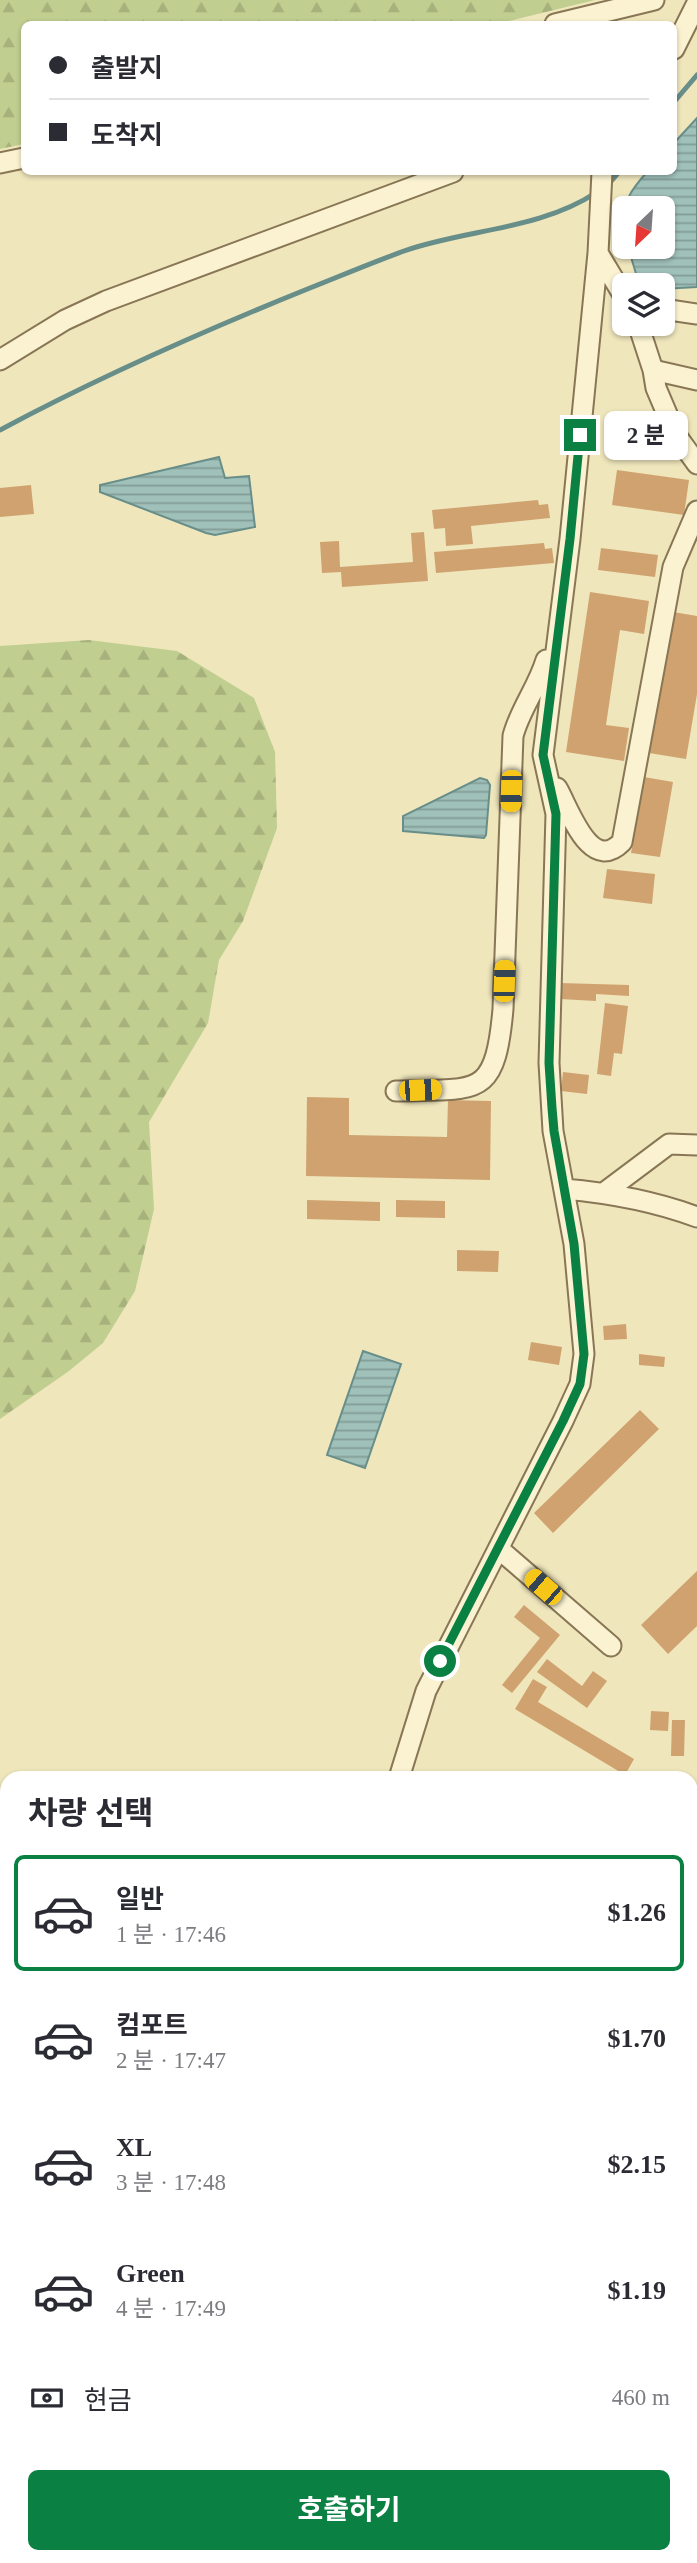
<!DOCTYPE html>
<html lang="ko">
<head>
<meta charset="utf-8">
<style>
  :root { --surface:#fff; --page:#f7f7f7; --text:#2b2b33; --muted:#7c7c81; --line:#e1e1e2; --accent:#0b8043 }
  body { margin:0; font-family:"Times New Roman","Noto Sans KR",serif; background:var(--page); color:var(--text); height:100vh; display:flex; flex-direction:column; font-size:26px; white-space:nowrap }
  * { box-sizing:border-box; margin:0 }
  p { font-size:23px; color:var(--muted) }
  .icon { flex:none; width:38px; height:38px; fill:none; stroke:currentColor; stroke-width:2; stroke-linecap:round; stroke-linejoin:round }
  .map { position:relative; flex:1; overflow:hidden }
  .details { position:absolute; left:0px; top:1771px; width:698px; height:793px; display:flex; flex-direction:column; background:var(--surface); border-radius:21px 21px 0 0; box-shadow:0 2px 5px #0004 }
  .details>* { flex:none }
  .top-card { position:absolute; left:21px; top:21px; width:656px; height:154px; border-radius:10px; box-shadow:0 2px 5px #0004; display:grid; align-content:center; height:154px; padding:0 28px; background:var(--surface) }
  .needle { width:46px; rotate:205deg }
  .fabs { position:absolute; left:612px; top:196px; display:grid; gap:14px }
  .fabs a { display:grid; place-items:center; width:63px; height:63px; border-radius:10px; background:var(--surface); box-shadow:0 2px 5px #0004; font-size:35px }
  .end { position:absolute; width:32px; height:32px; margin:-16px; border:9px solid #0b8043; background:#fff; box-shadow:0 0 0 4px #fff }
  .from { border-radius:50% }
  .bubble { position:absolute; height:49px; border-radius:10px; background:var(--surface); box-shadow:0 2px 5px #0004; font-size:23px; font-weight:700; line-height:49px; text-align:center }
  .car { position:absolute; width:21px; height:42px; margin:-21px -10px; border-radius:9px; box-shadow:0 0 5px 2px #0007; background:linear-gradient(#f5c518 24%,#345 0 40%,#f5c518 0 76%,#345 0 86%,#f5c518 0) }
  .top-card b { display:flex; align-items:center; gap:24px; height:66px; font-size:26px }
  .top-card b+b { border-top:2px solid var(--line) }
  .top-card i { width:18px; height:18px; background:var(--text) }
  ul { padding:0; list-style:none }
  li { display:flex; align-items:center; gap:21px; height:116px; margin:0 14px 10px; padding:0 14px; border:4px solid transparent; border-radius:10px }
  li div { flex:1 }
  li b { display:block; font-size:26px }
  li em { font-style:normal; font-weight:700 }
  li.selected { border-color:var(--accent) }
  li>.icon { width:63px; height:63px; stroke-width:1.5 }
  h2 { padding:0 28px; font-size:32px; line-height:84px }
  .pay { display:flex; align-items:center; gap:18px; height:77px; padding:0 28px; font-size:26px }
  .pay p { margin-inline-start:auto }
  .action { display:flex; gap:14px; margin-top:auto; padding:14px 28px }
  .action a { flex:1; height:80px; border-radius:10px; background:var(--accent); color:#fff; font-size:28px; font-weight:700; line-height:80px; text-align:center }
  .map>svg:first-child { display:block }
</style>
</head>
<body>
<div class="map">
<svg width="697" height="2563" viewBox="0 0 697 2563">
  <defs>
    <pattern id="forest-firs" width="22" height="20" patternUnits="userSpaceOnUse" patternTransform="scale(1.75)"><rect width="22" height="20" fill="#c0ce90"/><path d="M5 1l3.5 6h-7zM16 11l3.5 6h-7z" fill="#a6b17c"/></pattern>
    <pattern id="water-rules" width="6" height="5" patternUnits="userSpaceOnUse" patternTransform="scale(1.75)"><rect width="6" height="5" fill="#a0c0ba"/><path d="M0 2.5h6" fill="none" stroke="#839c96"/></pattern>
  </defs>
  <rect width="100%" height="100%" fill="#efe6bc"/>
  <path fill="url(#forest-firs)" d="M0 0H595L497 24H24V144L0 149Z
    M89 640 177 651 254 698 275 752 277 828 243 921 219 960 208 1023 149 1122 154 1209 135 1291 103 1343 69 1371 0 1419V646Z
    M691 2138 697 2140V2563H611L606 2557H691Z
    M0 2318 7 2321V2557H16L9 2563H0Z"/>
  <path fill="url(#water-rules)" stroke="#688e89" stroke-width="2" d="M697 118V287L663 289V285H644L637 277 628 247H663V208H625V225C622 201 632 189 647 172H674V143Z
    M219 457 225 478 249 476 255 527 215 535 206 533 100 492V485Z
    M480 778 487 780 490 785 486 835 484 838 403 831V816Z
    M363 1351 401 1364 365 1468 327 1455Z"/>
  <g fill="none" stroke-linecap="round" stroke-linejoin="round">
    <path stroke="#688e89" stroke-width="5" d="M674 102 697 75
      M608 185 619 172
      M0 430C99 377 201 332 305 290 338 277 371 263 404 251 467 229 540 230 597 192"/>
  </g>
  <path fill="#d0a270" d="M617 470 689 480 684 515 612 505Z
    M31 485 34 514 0 517V488Z
    M538 500 539 505 548 504 550 518 471 526 473 544 446 546 445 528 434 529 432 510Z
    M424 532 428 581 342 587 341 572 322 573 320 542 339 541 340 567 413 562 411 533Z
    M544 543 545 549 552 548 554 563 436 573 434 552Z
    M601 548 658 555 655 577 598 570Z
    M590 592 649 601 644 634 620 630 606 725 629 728 624 761 566 752Z
    M673 612 697 616V694L686 759 649 753Z
    M644 777 673 782 660 857 631 853Z
    M607 869 655 874 652 904 603 898Z
    M560 983 629 985V996L596 994V1001L560 999Z
    M605 1003 628 1006 622 1054 614 1053 611 1076 597 1074Z
    M563 1072 589 1075 587 1094 561 1091Z
    M307 1097 349 1098V1135L447 1137 448 1100 491 1101 490 1180 306 1176Z
    M307 1200 380 1202V1221L307 1219Z
    M396 1200 445 1201V1218L396 1217Z
    M457 1250 499 1251 498 1272 457 1271Z
    M626 1324 627 1339 604 1340 603 1326Z
    M531 1342 562 1347 559 1365 528 1360Z
    M639 1354 665 1357 664 1367 639 1365Z
    M640 1410 659 1429 553 1533 534 1513Z
    M697 1571V1626L668 1654 641 1625Z
    M524 1605 560 1635 512 1693 502 1685 540 1638 514 1617Z
    M547 1659 582 1686 593 1671 607 1681 587 1708 537 1672Z
    M533 1679 547 1687 538 1702 634 1759 625 1775 515 1709Z
    M651 1711 669 1712 668 1731 650 1730Z
    M672 1720H685L684 1756H671Z
    M0 2086 7 2093V2124L0 2130Z"/>
  <g fill="none" stroke-linecap="round" stroke-linejoin="round">
    <g stroke="#887655" stroke-width="23">
      <path id="minor" d="M555 24 654 0
        M674 49 697 3
        M0 163 24 158
        M598 253 625 298
        M663 309 697 314
        M638 324 653 370 697 380
        M0 360 65 320 106 301 453 172
        M653 370 656 388 676 435 697 464
        M557 788C569 808 590 875 622 842L673 567 697 511
        M396 1091C477 1088 495 1101 503 1009L513 736C520 709 538 687 546 660
        M564 1189C610 1193 654 1201 697 1217
        M605 1192 669 1144 697 1145
        M499 1549 611 1646
        M399 1778 426 1691 563 1421 580 1384 584 1354 574 1244 553 1131 549 1063 556 814 543 755 570 539 598 253 602 172"/>
    </g>
    <path stroke="#887655" stroke-width="3.5" stroke-dasharray="5 3.5" stroke-linecap="butt" d="M691 2124 697 2126
      M420 2557 423 2563
      M594 2557 601 2563
      M23 2563 28 2557
      M438 2563 450 2557"/>
    <use href="#minor" stroke="#faf2d0" stroke-width="19"/>
  </g>
  <g fill="none" stroke-linecap="round" stroke-linejoin="round">
    <path stroke="#0b8043" stroke-width="9" d="M440 1661 563 1421 580 1384 584 1354 574 1244 554 1131 552 1108 549 1063 556 814 543 755 570 539 580 435"/>
  </g>
</svg>
<div class="fabs">
<a><svg class="needle" viewBox="-14 -14 28 28"><path d="M0-13l5 13h-10z" fill="#e53935"/><path d="M0 13l5-13h-10z" fill="#7c7c81"/></svg></a>
<a><svg class="icon" aria-label="layers" viewBox="0 0 24 24"><path d="M12 4l9 5-9 5-9-5zM3 14l9 5 9-5"/></svg></a>
</div>
<i class="end from" style="left:440px;top:1661px"></i>
<i class="end" style="left:580px;top:435px"></i>
<div class="bubble" style="left:604px;top:411px;width:84px">2 분</div>
<i class="car" style="left:511px;top:791px;rotate:182deg"></i>
<i class="car" style="left:504px;top:981px;rotate:2deg"></i>
<i class="car" style="left:420px;top:1090px;rotate:88deg"></i>
<i class="car" style="left:543px;top:1587px;rotate:311deg"></i>
<div class="top-card">
<b><i class="from"></i>출발지</b>
<b><i></i>도착지</b>
</div>
<section class="details">
<h2>차량 선택</h2>
<ul>
<li class="selected"><svg class="icon" aria-label="car" viewBox="0 0 24 24"><path d="M5 17H2v-5l4-1 3-4h7l3 4 3 1v5h-3M9 17h6M6 11h13"/><circle cx="7" cy="17" r="2"/><circle cx="17" cy="17" r="2"/></svg><div><b>일반</b><p>1 분 · 17:46</p></div><em>$1.26</em></li>
<li><svg class="icon" aria-label="car" viewBox="0 0 24 24"><path d="M5 17H2v-5l4-1 3-4h7l3 4 3 1v5h-3M9 17h6M6 11h13"/><circle cx="7" cy="17" r="2"/><circle cx="17" cy="17" r="2"/></svg><div><b>컴포트</b><p>2 분 · 17:47</p></div><em>$1.70</em></li>
<li><svg class="icon" aria-label="car" viewBox="0 0 24 24"><path d="M5 17H2v-5l4-1 3-4h7l3 4 3 1v5h-3M9 17h6M6 11h13"/><circle cx="7" cy="17" r="2"/><circle cx="17" cy="17" r="2"/></svg><div><b>XL</b><p>3 분 · 17:48</p></div><em>$2.15</em></li>
<li><svg class="icon" aria-label="car" viewBox="0 0 24 24"><path d="M5 17H2v-5l4-1 3-4h7l3 4 3 1v5h-3M9 17h6M6 11h13"/><circle cx="7" cy="17" r="2"/><circle cx="17" cy="17" r="2"/></svg><div><b>Green</b><p>4 분 · 17:49</p></div><em>$1.19</em></li>
</ul>
<div class="pay"><svg class="icon" aria-label="cash" viewBox="0 0 24 24"><path d="M3 7h18v10H3z"/><circle cx="12" cy="12" r="2"/></svg>현금<p>460 m</p></div>
<div class="action"><a>호출하기</a></div>
</section>
</div>
</body>
</html>
